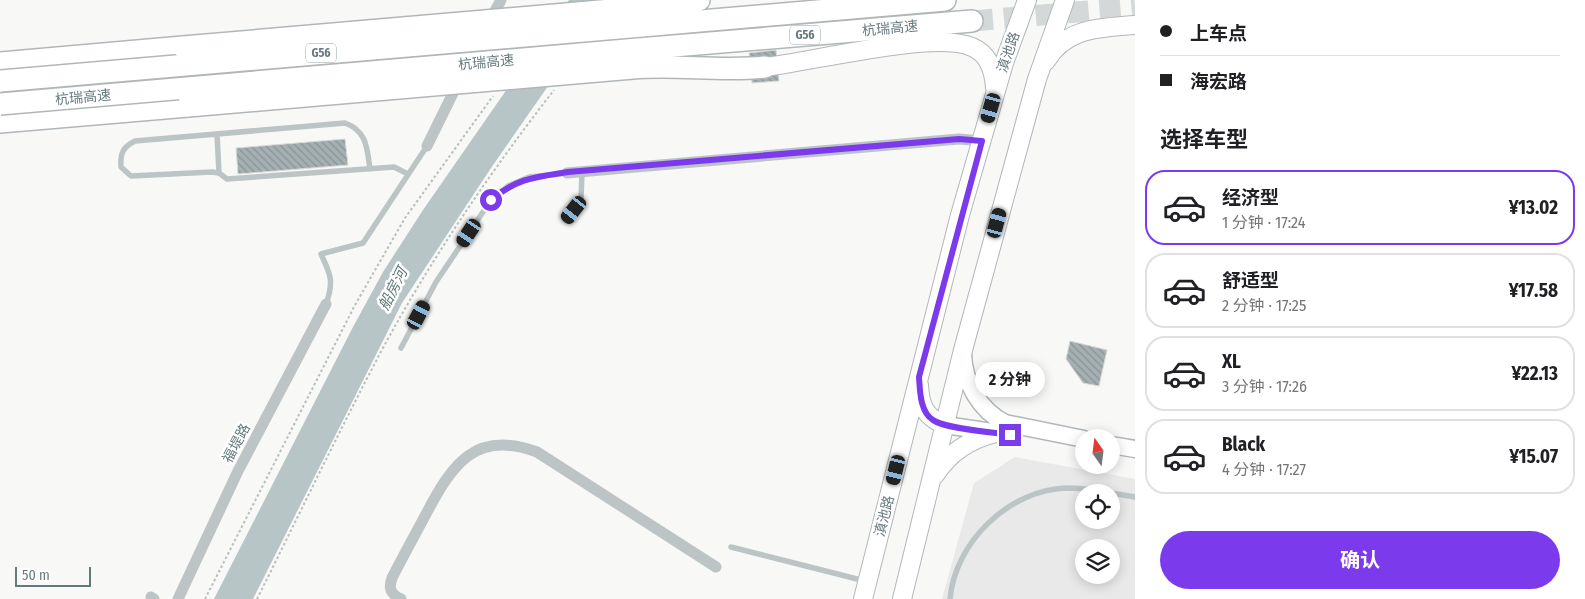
<!DOCTYPE html>
<html lang="zh">
<head>
<meta charset="utf-8">
<style>
  :root { --surface:#fff; --page:#f2f2f2; --text:#202124; --muted:#757577; --line:#e0e0e0; --accent:#7c3aed }
  body { margin:0; font-family:"Fira Sans Condensed","Noto Sans SC",sans-serif; background:var(--page); color:var(--text); height:100vh; display:flex; flex-direction:column; font-size:19px; white-space:nowrap }
  * { box-sizing:border-box; margin:0 }
  p { font-size:16px; color:var(--muted) }
  .icon { flex:none; width:28px; height:28px; fill:none; stroke:currentColor; stroke-width:2; stroke-linecap:round; stroke-linejoin:round }
  .map { position:relative; flex:1; overflow:hidden }
  .details { display:flex; flex-direction:column; background:var(--surface); width:450px }
  .details>* { flex:none }
  .banner { display:grid; align-content:center; height:110px; padding:0 25px; background:var(--surface) }
  .needle { width:32px; rotate:346deg }
  .fabs { position:absolute; left:1075px; top:429px; display:grid; gap:10px }
  .fabs a { display:grid; place-items:center; width:45px; height:45px; border-radius:50%; background:var(--surface); box-shadow:0 2px 12px #0003; font-size:25px }
  .scale { position:absolute; left:15px; bottom:12px; width:76px; box-sizing:border-box; padding-left:5px; border:2px solid #667a7e; border-top:0; font-size:14px; line-height:18px; white-space:nowrap; color:#667a7e; -webkit-text-stroke:4px #fff; paint-order:stroke }
  .end { position:absolute; width:22px; height:22px; margin:-11px; border:6px solid #7c3aed; background:#fff; box-shadow:0 0 0 2px #fff }
  .from { border-radius:50% }
  .bubble { position:absolute; height:35px; border-radius:18px; background:var(--surface); box-shadow:0 2px 12px #0003; font-size:16px; font-weight:700; line-height:35px; text-align:center }
  .car { position:absolute; width:15px; height:30px; margin:-15px -8px; border-radius:6px; box-shadow:0 0 4px 1px #0007; background:linear-gradient(#222 24%,#8ab4d8 0 40%,#222 0 76%,#8ab4d8 0 86%,#222 0) }
  .banner b { display:flex; align-items:center; gap:18px; height:48px; font-size:19px }
  .banner b+b { border-top:1px solid var(--line) }
  .banner i { width:12px; height:12px; background:var(--text) }
  ul { padding:0; list-style:none }
  li { display:flex; align-items:center; gap:15px; height:75px; margin:0 10px 8px; padding:0 15px; border:2px solid var(--line); border-radius:20px }
  li div { flex:1 }
  li b { display:block; font-size:19px }
  li em { font-style:normal; font-weight:700 }
  li.current { border-color:var(--accent) }
  li>.icon { width:45px; height:45px; stroke-width:1.5 }
  h2 { padding:0 25px; font-size:22px; line-height:60px }
  .action { display:flex; gap:10px; margin-top:auto; padding:10px 25px }
  .action a { flex:1; height:58px; border-radius:30px; background:var(--accent); color:#fff; font-size:20px; font-weight:700; line-height:58px; text-align:center }
  main { display:flex; flex:1; min-height:0 }
  .map>svg:first-child { display:block }
</style>
</head>
<body>
<main>
<div class="map">
<svg width="1135" height="599" viewBox="0 0 1135 599">
  <defs>
    <pattern id="building-back-hatch" width="6" height="6" patternUnits="userSpaceOnUse" patternTransform="scale(1.25)"><rect width="6" height="6" fill="#a5b0b2"/><path d="M-1 5l2 2M0 0l6 6M5-1l2 2" fill="none" stroke="#8a9496"/></pattern>
  </defs>
  <rect width="100%" height="100%" fill="#f8f8f6"/>
  <path fill="#e9e9e9" fill-rule="evenodd" d="M1015 457 1135 479V599H942L974 483ZM1084 492H1111V520H1084ZM1084 548H1111V575H1084Z"/>
  <path fill="#b7c5c6" d="M569 0H608L491 168 402 303 253 599H214L353 327 383 272 423 210Z"/>
  <path fill="url(#building-back-hatch)" stroke="#dad9d8" d="M776 50 779 81 752 83 749 53Z
    M345 139 348 165 238 174 236 148Z
    M1070 341 1107 350 1099 386 1083 383 1066 359Z"/>
  <g fill="none" stroke-linecap="round" stroke-linejoin="round">
    <path stroke="#d4d8d8" stroke-width="21" stroke-dasharray="21 11" stroke-linecap="butt" d="M972 21 1135 7"/>
    <g stroke="#b0b8ba" stroke-width="19">
      <path id="secondary" d="M963 354C964 382 979 410 1005 423L1084 439
        M945 425 999 433
        M1111 445 1135 449"/>
    </g>
    <g stroke="#b1b8ba" stroke-width="20">
      <path id="primary" d="M1046 61C1066 27 1101 28 1135 25
        M765 67C811 62 935 30 972 47 989 54 994 71 995 88
        M919 385C920 406 925 417 945 425
        M935 475C949 453 970 439 996 433
        M863 599 960 215 1004 63 1027 0
        M902 599 963 350 1037 79 1065 0"/>
    </g>
    <g stroke="#b1b7b9" stroke-width="24">
      <path id="motorway" d="M646 7 699 0
        M642 26 945 0
        M638 49 972 21
        M0 63 183 47
        M633 68C677 64 721 72 765 67
        M0 122 188 106"/>
    </g>
    <path stroke="#b8bdbe" stroke-width="2" stroke-dasharray="2.5 2.5" stroke-linecap="butt" d="M205 599 355 305 405 218 493 96
      M257 599C299 515 340 429 384 346 433 256 491 171 554 90"/>
    <path stroke="#bdc4c5" stroke-width="5.5" d="M217 134 219 173
      M370 169C367 148 367 131 345 123L135 141C123 147 120 153 121 167L131 176 212 172 219 173 227 179 394 167 408 174
      M566 220 581 200 582 172
      M326 304C334 282 331 275 321 254L363 243 427 146
      M401 348 436 282 491 200 508 186 529 177 567 173
      M1111 493 1135 497
      M731 547 865 581
      M950 599C955 542 1009 490 1066 488 1080 488 1094 490 1108 492"/>
    <path stroke="#bdc4c5" stroke-width="11" d="M489 22 501 0
      M427 146 459 81
      M567 173 959 139 982 141
      M151 597 154 599
      M178 599 238 471 326 304
      M401 599C391 594 388 589 392 578 403 556 415 535 426 514 452 465 475 429 537 452L716 567"/>
    <use href="#secondary" stroke="#fff" stroke-width="16"/>
    <use href="#primary" stroke="#fff" stroke-width="18"/>
    <use href="#motorway" stroke="#fff" stroke-width="21"/>
    <g stroke="#b1b7b9" stroke-width="24" stroke-linecap="butt">
      <path id="motorway-bridge" d="M183 47 646 7
        M0 81 642 26
        M0 104 638 49
        M188 106 633 68"/>
    </g>
    <use href="#motorway-bridge" stroke="#fff" stroke-width="21"/>
  </g>
  <g fill="none" stroke-linecap="round" stroke-linejoin="round">
    <path stroke="#7c3aed" stroke-width="6" d="M491 200C517 178 535 177 568 172L959 139 982 141 919 377C920 391 920 412 933 420 945 429 993 432 1010 435"/>
  </g>
  <g text-anchor="middle" stroke-width="5" stroke-linejoin="round" paint-order="stroke">
    <g fill="#fff" stroke="#94a2a5" stroke-width="1">
      <rect x="790" y="25.5" width="30" height="19" rx="4"/>
      <rect x="306" y="43.5" width="30" height="19" rx="4"/>
    </g>
    <g font-size="12" font-weight="bold" fill="#667a7e">
      <text x="805" y="39">G56</text>
      <text x="321" y="57">G56</text>
    </g>
    <g font-size="14" fill="#667a7e" stroke="#fff">
      <text transform="translate(890 28) rotate(-5)" y="5">杭瑞高速</text>
      <text transform="translate(1008 52) rotate(-71)" y="5">滇池路</text>
      <text transform="translate(486 62) rotate(-5)" y="5">杭瑞高速</text>
      <text transform="translate(83 97) rotate(-5)" y="5">杭瑞高速</text>
      <text transform="translate(236 443) rotate(-62)" y="5">福堤路</text>
      <text transform="translate(884 516) rotate(-76)" y="5">滇池路</text>
    </g>
    <g font-size="15" font-style="italic" fill="#607878" stroke="#fff">
      <text transform="translate(393 289) rotate(-63)" y="5">船房河</text>
    </g>
  </g>
</svg>
<div class="fabs">
<a><svg class="needle" viewBox="-14 -14 28 28"><path d="M0-13l5 13h-10z" fill="#e53935"/><path d="M0 13l5-13h-10z" fill="#757577"/></svg></a>
<a><svg class="icon" aria-label="locate" viewBox="0 0 24 24"><circle cx="12" cy="12" r="6"/><path d="M12 2v4M12 18v4M2 12h4M18 12h4"/></svg></a>
<a><svg class="icon" aria-label="layers" viewBox="0 0 24 24"><path d="M12 4l9 5-9 5-9-5zM3 14l9 5 9-5"/></svg></a>
</div>
<div class="scale">50 m</div>
<i class="end from" style="left:491px;top:200px"></i>
<i class="end" style="left:1010px;top:435px"></i>
<div class="bubble" style="left:975px;top:362px;width:70px">2 分钟</div>
<i class="car" style="left:991px;top:108px;rotate:196deg"></i>
<i class="car" style="left:574px;top:210px;rotate:218deg"></i>
<i class="car" style="left:997px;top:223px;rotate:15deg"></i>
<i class="car" style="left:469px;top:233px;rotate:214deg"></i>
<i class="car" style="left:419px;top:315px;rotate:28deg"></i>
<i class="car" style="left:896px;top:470px;rotate:194deg"></i>
</div>
<section class="details">
<div class="banner">
<b><i class="from"></i>上车点</b>
<b><i></i>海宏路</b>
</div>
<h2>选择车型</h2>
<ul>
<li class="current"><svg class="icon" aria-label="car" viewBox="0 0 24 24"><path d="M5 17H2v-5l4-1 3-4h7l3 4 3 1v5h-3M9 17h6M6 11h13"/><circle cx="7" cy="17" r="2"/><circle cx="17" cy="17" r="2"/></svg><div><b>经济型</b><p>1 分钟 · 17:24</p></div><em>¥13.02</em></li>
<li><svg class="icon" aria-label="car" viewBox="0 0 24 24"><path d="M5 17H2v-5l4-1 3-4h7l3 4 3 1v5h-3M9 17h6M6 11h13"/><circle cx="7" cy="17" r="2"/><circle cx="17" cy="17" r="2"/></svg><div><b>舒适型</b><p>2 分钟 · 17:25</p></div><em>¥17.58</em></li>
<li><svg class="icon" aria-label="car" viewBox="0 0 24 24"><path d="M5 17H2v-5l4-1 3-4h7l3 4 3 1v5h-3M9 17h6M6 11h13"/><circle cx="7" cy="17" r="2"/><circle cx="17" cy="17" r="2"/></svg><div><b>XL</b><p>3 分钟 · 17:26</p></div><em>¥22.13</em></li>
<li><svg class="icon" aria-label="car" viewBox="0 0 24 24"><path d="M5 17H2v-5l4-1 3-4h7l3 4 3 1v5h-3M9 17h6M6 11h13"/><circle cx="7" cy="17" r="2"/><circle cx="17" cy="17" r="2"/></svg><div><b>Black</b><p>4 分钟 · 17:27</p></div><em>¥15.07</em></li>
</ul>
<div class="action"><a>确认</a></div>
</section>
</main>
</body>
</html>
